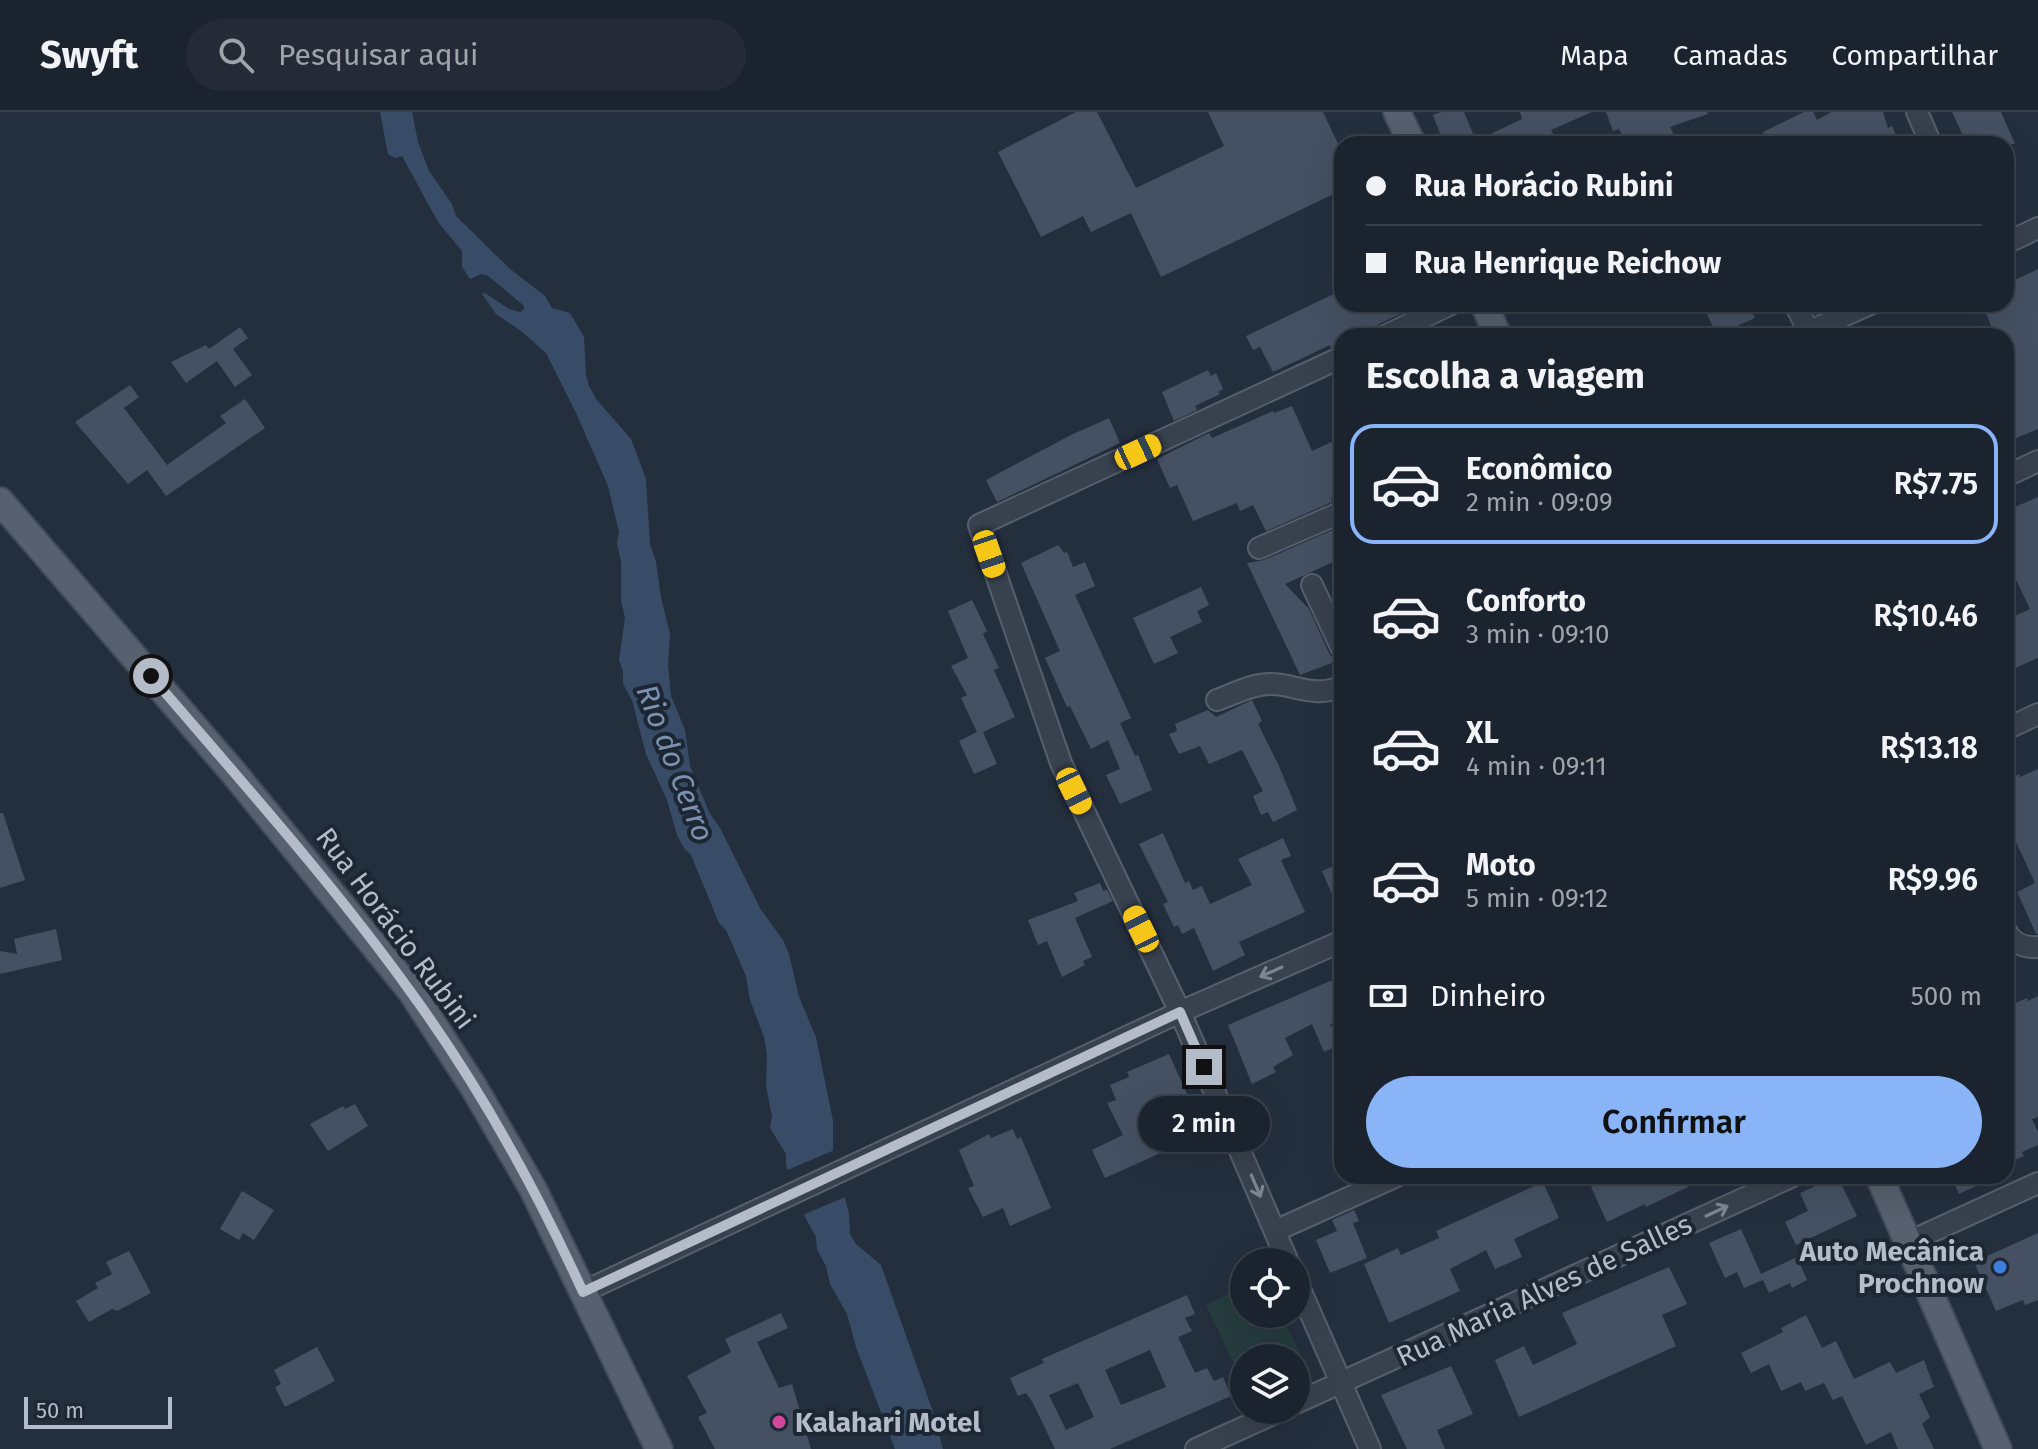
<!DOCTYPE html>
<html lang="pt">
<head>
<meta charset="utf-8">
<style>
  :root { --surface:#1b232e; --page:#242b36; --text:#f1f3f6; --muted:#a0a4aa; --line:#39404a; --accent:#8ab4f8 }
  body { margin:0; font-family:"Fira Sans",sans-serif; background:var(--page); color:var(--text); height:100vh; display:flex; flex-direction:column; font-size:30px; white-space:nowrap }
  * { box-sizing:border-box; margin:0 }
  p { font-size:26px; color:var(--muted) }
  .icon { flex:none; width:44px; height:44px; fill:none; stroke:currentColor; stroke-width:2; stroke-linecap:round; stroke-linejoin:round }
  .map { position:relative; flex:1; overflow:hidden }
  .drawer { position:absolute; left:1334px; top:216px; width:680px; height:856px; display:flex; flex-direction:column; background:var(--surface); border-radius:24px; box-shadow:0 8px 32px #0002,0 0 0 2px var(--line) }
  .drawer>* { flex:none }
  .guide { position:absolute; left:1334px; top:24px; width:680px; height:176px; border-radius:24px; box-shadow:0 8px 32px #0002,0 0 0 2px var(--line); display:grid; align-content:center; height:176px; padding:0 32px; background:var(--surface) }
  .controls { position:absolute; left:1230px; top:1136px; display:grid; gap:16px }
  .controls a { display:grid; place-items:center; width:80px; height:80px; border-radius:50%; background:var(--surface); box-shadow:0 8px 32px #0002,0 0 0 2px var(--line); font-size:40px }
  .scale { position:absolute; left:24px; bottom:20px; width:148px; box-sizing:border-box; padding-left:8px; border:4px solid #b4bcc9; border-top:0; font-size:22px; line-height:28px; white-space:nowrap; color:#b4bcc9; -webkit-text-stroke:6px #1d2633; paint-order:stroke }
  .end { position:absolute; width:36px; height:36px; margin:-18px; border:10px solid #b4bcc9; background:#111; box-shadow:0 0 0 4px #111 }
  .from { border-radius:50% }
  .bubble { position:absolute; height:56px; border-radius:28px; background:var(--surface); box-shadow:0 8px 32px #0002,0 0 0 2px var(--line); font-size:26px; font-weight:600; line-height:56px; text-align:center }
  .car { position:absolute; width:24px; height:48px; margin:-24px -12px; border-radius:10px; box-shadow:0 0 6px 2px #0007; background:linear-gradient(#f5c518 24%,#345 0 40%,#f5c518 0 76%,#345 0 86%,#f5c518 0) }
  .guide b { display:flex; align-items:center; gap:28px; height:76px; font-size:30px }
  .guide b+b { border-top:2px solid var(--line) }
  .guide i { width:20px; height:20px; background:var(--text) }
  ul { padding:0; list-style:none }
  li { display:flex; align-items:center; gap:24px; height:120px; margin:0 16px 12px; padding:0 16px; border:4px solid transparent; border-radius:24px }
  li div { flex:1 }
  li b { display:block; font-size:30px }
  li em { font-style:normal; font-weight:600 }
  li.current { border-color:var(--accent) }
  li>.icon { width:72px; height:72px; stroke-width:1.5 }
  h2 { padding:0 32px; font-size:36px; line-height:96px }
  .pay { display:flex; align-items:center; gap:20px; height:88px; padding:0 32px; font-size:30px }
  .pay p { margin-inline-start:auto }
  .primary-button { display:flex; gap:16px; margin-top:auto; padding:16px 32px }
  .primary-button a { flex:1; height:92px; border-radius:48px; background:var(--accent); color:#111; font-size:32px; font-weight:600; line-height:92px; text-align:center }
  header { display:flex; align-items:center; gap:48px; box-sizing:border-box; height:112px; padding:0 40px; background:var(--surface); border-bottom:2px solid var(--line) }
  header strong { font-size:38px }
  nav { display:flex; gap:44px; margin-inline-start:auto; font-size:28px }
  .search { width:560px; height:72px; background:var(--page); display:flex; align-items:center; gap:20px; box-sizing:border-box; padding:0 28px; border-radius:44px; color:var(--muted); font-size:30px }
  .map>svg:first-child { display:block }
</style>
</head>
<body>
<header>
<strong>Swyft</strong>
<div class="search"><svg class="icon" aria-label="search" viewBox="0 0 24 24"><circle cx="10" cy="10" r="6"/><path d="M15 15l6 6"/></svg>Pesquisar aqui</div>
<nav><a>Mapa</a><a>Camadas</a><a>Compartilhar</a></nav>
</header>
<div class="map">
<svg width="2038" height="1337" viewBox="0 0 2038 1337">
  <rect width="100%" height="100%" fill="#242f3e"/>
  <path fill="#263c3f" d="M1244 1174V1202H1281L1307 1256 1296 1261V1246H1244V1274L1206 1193Z"/>
  <path fill="#394c67" d="M380 0H412L418 30 429 59 452 92 456 104 510 157 545 184 552 196 570 201 584 225 586 263 589 274 596 287 631 327 646 367 650 432 656 450 661 486 670 522 668 553 671 584 685 618 690 654 709 700 720 716 761 798 783 828 789 842 799 885 816 925 833 1009V1041L849 1102 850 1122 856 1132 881 1153 932 1297 943 1337H895L856 1235 847 1202 830 1172 826 1154 817 1138 816 1125 805 1105 786 1053V1042L770 1016 772 1004 766 974 767 943 764 925 750 888 746 864 726 818 719 811 691 743 684 736 677 723 667 688 646 642 632 588 623 572V559L619 548 625 506 621 488V450L617 432 619 420 608 374 576 301 546 241 521 219 496 202 482 182 485 181 509 197 520 200 525 196 523 193 487 163 481 162 470 167 462 155V139L438 110 402 44 395 46 388 42Z"/>
  <path fill="#242f3e" d="M837 1037 841 1069 848 1084 800 1104 785 1059Z"/>
  <path fill="#455162" fill-rule="evenodd" d="M1076 0H1097L1136 76 1224 34 1208 0H1323L1342 40V78L1161 165 1131 101 1091 120 1083 104 1041 125 998 40Z
    M1441 0H1464L1476 29 1522 7 1520 0H1592L1551 18 1554 23 1540 27 1542 32H1444L1433 3Z
    M1606 0H1707L1708 2 1670 15 1678 32H1626L1619 17 1613 19Z
    M1804 0H1813L1817 8 1832 0H1883L1888 16 1892 14 1900 32H1768L1763 20Z
    M1952 0H2001L2015 32H1967Z
    M2038 157V317L2006 330V224H1995L1984 196 1992 192H2006V172Z
    M1342 178V192H1421L1379 212 1373 220 1364 224H1342V232L1331 236 1330 233 1273 260 1260 235 1253 238 1246 224Z
    M1702 192H1749L1755 206 1717 223Z
    M240 215 248 226 233 237 252 263 235 275 217 249 186 271 171 250 206 233 209 237Z
    M1208 258 1211 264 1216 261 1223 277 1218 280 1220 282 1195 294 1197 298 1174 309 1162 280Z
    M130 273 139 285 124 296 167 353 226 311 220 304 245 287 265 316 166 384 147 358 128 372 75 310Z
    M1292 294 1312 339 1342 325V381L1331 386 1332 390 1266 419 1253 393 1240 399 1237 391 1193 409 1177 373 1170 376 1157 347 1209 321 1212 326 1273 299 1274 301Z
    M1109 306 1120 331 997 390 986 368 1071 323Z
    M2038 385V546L2006 560V508L2030 497 2006 447V399Z
    M1342 414V446L1285 472 1309 497 1330 543 1337 549 1300 563 1247 451 1264 448Z
    M1058 433 1064 441 1067 440 1073 455 1085 450 1095 474 1075 483 1131 606 1120 611 1135 644 1138 643 1152 678 1120 692 1106 663 1120 657 1108 628 1091 637 1070 594 1067 595 1045 546 1060 539 1021 451Z
    M1201 475 1209 493 1197 499 1202 510 1170 525 1178 541 1154 552 1133 506Z
    M972 488 987 519 983 522 999 556 994 558 1015 605 983 620 997 652 974 662 959 629 977 620 961 586 967 583 951 554 968 546 948 499Z
    M1252 588 1262 609 1258 612 1279 654 1297 698 1273 710 1268 700 1261 703 1253 684 1263 679 1242 638 1209 652 1200 634 1179 642 1169 622 1177 619 1175 612 1208 598 1216 605Z
    M2038 657V822H2036L2017 780 2035 771 2016 730 2006 734V669L2019 662 2020 665Z
    M0 701H3L25 768 0 776Z
    M1163 721 1185 771 1189 769 1193 778 1202 774 1210 792 1252 773 1238 747 1283 726 1291 744 1281 748 1305 800 1239 830 1245 843 1213 859 1194 816 1182 822 1178 813 1174 815 1163 792 1168 790 1139 732Z
    M1342 750V806L1322 759Z
    M1100 771 1103 779 1107 778 1113 789 1075 806 1092 845 1083 849 1085 853 1062 865 1047 829 1038 833 1028 808 1078 789 1074 781Z
    M56 817 62 848 0 862V839L17 842 14 827Z
    M1337 866 1342 877V907L1330 912 1340 933 1324 940 1312 912 1285 926 1293 943 1273 955 1276 960 1252 972 1228 913Z
    M2038 884V1005L2032 1007 2038 1020V1033L2022 1040 2024 1044 2006 1052V895L2027 886 2028 889Z
    M1169 942 1187 982 1157 995 1174 1035 1105 1066 1092 1038 1123 1023 1107 991 1116 988 1110 973 1129 965 1127 960Z
    M355 992 368 1014 328 1039 310 1012 343 994 345 997Z
    M1013 1017 1017 1027 1021 1025 1051 1096 1010 1114 1003 1096 983 1105 968 1076 974 1074 959 1038 989 1022 991 1026Z
    M1599 1064H1711L1646 1095 1645 1092 1607 1110 1591 1075 1602 1070Z
    M1837 1064 1857 1104 1796 1133 1785 1110 1808 1099 1800 1081Z
    M1951 1064H1997L1959 1082Z
    M1543 1070 1559 1106 1514 1127 1522 1145 1495 1157 1486 1138 1450 1157 1460 1179 1389 1211 1364 1152 1398 1136 1401 1143 1439 1126 1436 1119Z
    M242 1079 274 1098 254 1128 243 1121 239 1128 220 1117Z
    M1354 1098 1359 1109 1353 1111 1367 1146 1330 1161 1316 1128 1337 1119 1332 1108Z
    M1741 1117 1761 1162 1797 1145 1807 1168 1792 1176 1790 1171 1769 1181 1763 1168 1744 1176 1737 1160 1725 1166 1709 1131Z
    M2038 1121V1188L2025 1193 2023 1188 1996 1199 1974 1150Z
    M129 1139 151 1181 117 1199 112 1197 89 1210 76 1189 98 1176 95 1171 112 1162 106 1150Z
    M1669 1155 1687 1192 1662 1203 1676 1234 1519 1305 1495 1248 1524 1234 1533 1253 1577 1232 1562 1201Z
    M1187 1183 1195 1202 1185 1206 1192 1219 1178 1225 1195 1261 1207 1256 1214 1269 1223 1265 1231 1284 1110 1337H1055L1033 1291 1026 1281 1018 1284 1010 1266 1044 1251 1042 1247ZM1150 1238 1166 1275 1121 1293 1105 1258ZM1078 1271 1094 1305 1066 1318 1049 1283Z
    M781 1201 788 1216 757 1230 779 1276 792 1272 811 1337H715L698 1305 707 1301 687 1264 731 1240 725 1227Z
    M1806 1203 1822 1236 1836 1229 1854 1267 1890 1250 1896 1261 1924 1248 1934 1275 1919 1282 1930 1305 1922 1312 1934 1337H1898L1891 1320 1866 1333 1842 1284 1833 1288 1824 1271 1805 1279 1801 1270 1781 1279 1769 1252 1751 1261 1741 1241 1783 1220 1781 1216Z
    M317 1235 335 1269 285 1295 275 1275 281 1272 274 1258Z
    M1451 1254 1473 1302 1437 1318 1445 1337H1407L1381 1283Z"/>
  <g fill="none" stroke-linecap="round" stroke-linejoin="round">
    <g stroke="#565f6c" stroke-width="24">
      <path id="minor" d="M1917 0 1931 32
        M2006 131 2038 116
        M1795 192 1809 220
        M1385 224 1451 192
        M1799 224 1870 192
        M2006 364 2038 349
        M1259 436 1342 400
        M1312 473 1342 537
        M1217 588C1231 583 1246 575 1260 573 1290 567 1310 589 1342 574
        M2006 617 2038 602
        M2006 819C2012 831 2025 836 2038 835
        M1275 1119 1397 1064
        M1909 1130 2038 1071
        M1288 1150 1180 900 1061 651 979 413 1342 245
        M1296 1168 1370 1337
        M583 1180 1180 900 1342 829
        M1296 1291 1793 1064
        M1196 1337 1282 1298"/>
    </g>
    <g stroke="#414a57" stroke-width="30">
      <path id="major" d="M1397 0 1412 32
        M1484 192 1498 224
        M0 389 233 660 411 879 473 974 533 1077 659 1337
        M1879 1064 1998 1337"/>
    </g>
    <use href="#minor" stroke="#38414e" stroke-width="20"/>
    <use href="#major" stroke="#56606e" stroke-width="26"/>
  </g>
  <defs><path id="oneway-shaft" d="M-6 0H5M1.5-3L5.5 0L1.5 3" fill="none" stroke-width="1.6" stroke-linecap="round" stroke-linejoin="round" transform="scale(2)"/></defs>
  <g stroke="#7c8592">
    <use href="#oneway-shaft" transform="translate(1271 860) rotate(156)"/>
    <use href="#oneway-shaft" transform="translate(1256 1074) rotate(67)"/>
    <use href="#oneway-shaft" transform="translate(1717 1099) rotate(-25)"/>
  </g>
  <g fill="none" stroke-linecap="round" stroke-linejoin="round">
    <path stroke="#b4bcc9" stroke-width="10" d="M151 564C239 667 331 769 410 879 478 972 535 1075 583 1180L1180 900 1204 955"/>
  </g>
  <circle fill="#3f7fe0" stroke="#1d2633" stroke-width="3" cx="2000" cy="1155" r="8"/>
  <circle fill="#d1479c" stroke="#1d2633" stroke-width="3" cx="779" cy="1310" r="8"/>
  <g text-anchor="middle" stroke-width="8" stroke-linejoin="round" paint-order="stroke">
    <g font-size="28" fill="#b4bcc9" stroke="#1d2633">
      <text transform="translate(396 816) rotate(53)" y="10">Rua Horácio Rubini</text>
      <text transform="translate(1544 1178) rotate(-25)" y="10">Rua Maria Alves de Salles</text>
    </g>
    <g font-size="28" font-weight="bold" fill="#b4bcc9" stroke="#1d2633" text-anchor="end">
      <text x="1984" y="1149">Auto Mecânica<tspan x="1984" dy="32">Prochnow</tspan></text>
      <text x="795" y="1320" text-anchor="start">Kalahari Motel</text>
    </g>
    <g font-size="30" font-style="italic" fill="#7c92b1" stroke="#1d2633">
      <text transform="translate(675 651) rotate(69)" y="10">Rio do Cerro</text>
    </g>
  </g>
</svg>
<div class="controls">
<a><svg class="icon" aria-label="locate" viewBox="0 0 24 24"><circle cx="12" cy="12" r="6"/><path d="M12 2v4M12 18v4M2 12h4M18 12h4"/></svg></a>
<a><svg class="icon" aria-label="layers" viewBox="0 0 24 24"><path d="M12 4l9 5-9 5-9-5zM3 14l9 5 9-5"/></svg></a>
</div>
<div class="scale">50 m</div>
<i class="end from" style="left:151px;top:564px"></i>
<i class="end" style="left:1204px;top:955px"></i>
<div class="bubble" style="left:1138px;top:984px;width:132px">2 min</div>
<i class="car" style="left:1138px;top:340px;rotate:65deg"></i>
<i class="car" style="left:989px;top:442px;rotate:161deg"></i>
<i class="car" style="left:1074px;top:679px;rotate:154deg"></i>
<i class="car" style="left:1141px;top:817px;rotate:334deg"></i>
<div class="guide">
<b><i class="from"></i>Rua Horácio Rubini</b>
<b><i></i>Rua Henrique Reichow</b>
</div>
<section class="drawer">
<h2>Escolha a viagem</h2>
<ul>
<li class="current"><svg class="icon" aria-label="car" viewBox="0 0 24 24"><path d="M5 17H2v-5l4-1 3-4h7l3 4 3 1v5h-3M9 17h6M6 11h13"/><circle cx="7" cy="17" r="2"/><circle cx="17" cy="17" r="2"/></svg><div><b>Econômico</b><p>2 min · 09:09</p></div><em>R$7.75</em></li>
<li><svg class="icon" aria-label="car" viewBox="0 0 24 24"><path d="M5 17H2v-5l4-1 3-4h7l3 4 3 1v5h-3M9 17h6M6 11h13"/><circle cx="7" cy="17" r="2"/><circle cx="17" cy="17" r="2"/></svg><div><b>Conforto</b><p>3 min · 09:10</p></div><em>R$10.46</em></li>
<li><svg class="icon" aria-label="car" viewBox="0 0 24 24"><path d="M5 17H2v-5l4-1 3-4h7l3 4 3 1v5h-3M9 17h6M6 11h13"/><circle cx="7" cy="17" r="2"/><circle cx="17" cy="17" r="2"/></svg><div><b>XL</b><p>4 min · 09:11</p></div><em>R$13.18</em></li>
<li><svg class="icon" aria-label="car" viewBox="0 0 24 24"><path d="M5 17H2v-5l4-1 3-4h7l3 4 3 1v5h-3M9 17h6M6 11h13"/><circle cx="7" cy="17" r="2"/><circle cx="17" cy="17" r="2"/></svg><div><b>Moto</b><p>5 min · 09:12</p></div><em>R$9.96</em></li>
</ul>
<div class="pay"><svg class="icon" aria-label="cash" viewBox="0 0 24 24"><path d="M3 7h18v10H3z"/><circle cx="12" cy="12" r="2"/></svg>Dinheiro<p>500 m</p></div>
<div class="primary-button"><a>Confirmar</a></div>
</section>
</div>
</body>
</html>
